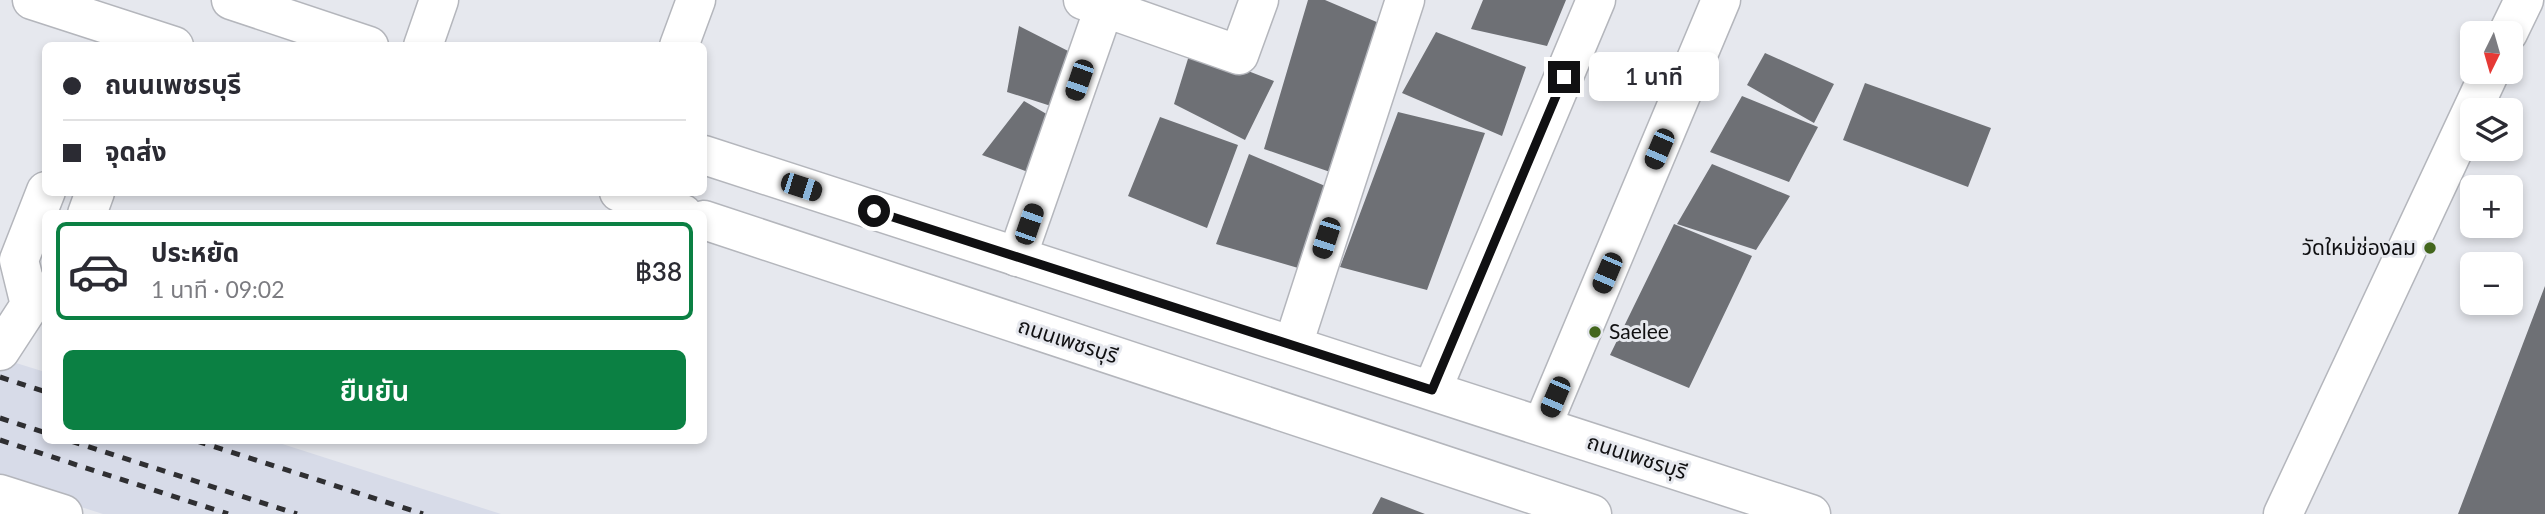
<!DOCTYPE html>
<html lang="th">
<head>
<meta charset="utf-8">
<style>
  :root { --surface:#fff; --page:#f2f2f3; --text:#2b2b33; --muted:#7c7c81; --line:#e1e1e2; --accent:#0b8043 }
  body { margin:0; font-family:Lato,"Noto Sans Thai",sans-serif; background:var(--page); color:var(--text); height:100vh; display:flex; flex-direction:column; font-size:26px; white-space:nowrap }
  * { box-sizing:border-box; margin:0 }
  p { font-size:23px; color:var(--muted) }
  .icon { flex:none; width:38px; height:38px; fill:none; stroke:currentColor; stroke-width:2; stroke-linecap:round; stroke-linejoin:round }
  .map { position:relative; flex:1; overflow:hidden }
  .side { position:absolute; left:42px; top:210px; width:665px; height:234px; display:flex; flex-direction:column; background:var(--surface); border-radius:10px; box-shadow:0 4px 10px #0003 }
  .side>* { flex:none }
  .top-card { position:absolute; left:42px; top:42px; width:665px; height:154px; border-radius:10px; box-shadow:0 4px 10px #0003; display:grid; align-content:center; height:154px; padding:0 21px; background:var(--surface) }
  .needle { width:46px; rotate:185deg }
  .tools { position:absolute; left:2460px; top:21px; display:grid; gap:14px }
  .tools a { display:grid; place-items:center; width:63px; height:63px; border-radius:10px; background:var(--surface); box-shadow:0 4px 10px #0003; font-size:35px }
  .end { position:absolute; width:32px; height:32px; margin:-16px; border:9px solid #101012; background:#fff; box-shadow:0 0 0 4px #fff }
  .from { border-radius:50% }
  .bubble { position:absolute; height:49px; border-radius:10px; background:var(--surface); box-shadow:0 4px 10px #0003; font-size:23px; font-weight:600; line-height:49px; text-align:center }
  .car { position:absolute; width:21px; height:42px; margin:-21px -10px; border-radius:9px; box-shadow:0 0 5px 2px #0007; background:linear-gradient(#222 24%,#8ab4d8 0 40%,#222 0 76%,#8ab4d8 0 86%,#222 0) }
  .top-card b { display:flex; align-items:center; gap:24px; height:66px; font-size:26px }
  .top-card b+b { border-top:2px solid var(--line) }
  .top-card i { width:18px; height:18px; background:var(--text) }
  ul { padding:12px 0 0; list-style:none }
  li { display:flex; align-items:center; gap:21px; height:98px; margin:0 14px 10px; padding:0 7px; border:4px solid transparent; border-radius:10px }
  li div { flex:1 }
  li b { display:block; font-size:26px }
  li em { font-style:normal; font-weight:600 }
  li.current { border-color:var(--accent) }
  li>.icon { width:63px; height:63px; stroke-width:1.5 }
  .cta { display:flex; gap:14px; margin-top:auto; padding:14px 21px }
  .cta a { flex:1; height:80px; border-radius:10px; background:var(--accent); color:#fff; font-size:28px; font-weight:600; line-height:80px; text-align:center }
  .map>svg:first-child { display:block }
</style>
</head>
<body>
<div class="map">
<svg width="2545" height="514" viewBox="0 0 2545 514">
  <rect width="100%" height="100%" fill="#e6e8ee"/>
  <path fill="#d7dbe8" d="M0 358 45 372 46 441H273L501 514H103L0 481Z"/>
  <path fill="#6e7075" d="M1308 0H1325L1386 26 1333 173 1264 149Z
    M1483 0H1566L1547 46 1471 29Z
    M1019 26 1076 55 1054 107 1007 92Z
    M1436 32 1526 67 1502 136 1402 93Z
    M1191 49 1274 81 1245 140 1174 104Z
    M1765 53 1834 84 1814 123 1747 85Z
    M1865 83 1991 128 1968 187 1843 140Z
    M1742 96 1818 127 1789 182 1710 152Z
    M1024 101 1057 120 1036 175 982 155Z
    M1398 112 1485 133 1427 290 1340 267Z
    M1160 117 1238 145 1207 228 1128 196Z
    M1249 154 1330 188 1305 270 1216 244Z
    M1712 164 1790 196 1756 250 1677 224Z
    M1674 224 1752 256 1689 388 1610 355Z
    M2545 286V514H2458Z
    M1381 497 1425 514H1372Z"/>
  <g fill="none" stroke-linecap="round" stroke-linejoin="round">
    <g stroke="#b4b6bc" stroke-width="41">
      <path id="minor" d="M1083 0 1239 55 1259 0
        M2508 33 2524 0
        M423 46 439 0
        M679 46 696 0
        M87 214 95 192
        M1017 257 1104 8
        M30 305 19 260 46 191
        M1293 345 1405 0
        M0 351 30 305 46 291
        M1432 390 1596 0
        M1542 426 1721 0
        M0 494 63 514
        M2283 514 2490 72"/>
    </g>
    <g stroke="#b4b6bc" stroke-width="41">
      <path id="major" d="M32 0 174 46
        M231 0 369 46
        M704 155 1811 514
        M619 192 683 214
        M704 220 1592 514"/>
    </g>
    <use href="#minor" stroke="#fff" stroke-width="38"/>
    <use href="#major" stroke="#fff" stroke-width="38"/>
    <path stroke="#2f2f32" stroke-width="5" stroke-dasharray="9 9" stroke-linecap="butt" d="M0 377 46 392
      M0 418 46 433
      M0 440 228 514
      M71 441 297 514
      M197 441 423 514"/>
  </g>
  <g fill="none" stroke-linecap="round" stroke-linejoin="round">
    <path stroke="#101012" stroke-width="9" d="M874 211 1432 390 1564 77"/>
  </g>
  <g fill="#43661d" stroke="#e6e8ee" stroke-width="2.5">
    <circle cx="2430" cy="248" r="7"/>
    <circle cx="1595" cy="332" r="7"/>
  </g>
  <g text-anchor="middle" stroke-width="6" stroke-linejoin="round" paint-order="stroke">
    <g font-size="21" fill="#101012" stroke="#e6e8ee" text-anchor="end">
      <text x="2416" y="255">วัดใหม่ช่องลม</text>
      <text x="1609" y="339" text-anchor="start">Saelee</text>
    </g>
    <g font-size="21" fill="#101012" stroke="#e6e8ee">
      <text transform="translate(1068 341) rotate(18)" y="7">ถนนเพชรบุรี</text>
      <text transform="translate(1637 457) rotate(18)" y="7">ถนนเพชรบุรี</text>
    </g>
  </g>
</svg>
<div class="tools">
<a><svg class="needle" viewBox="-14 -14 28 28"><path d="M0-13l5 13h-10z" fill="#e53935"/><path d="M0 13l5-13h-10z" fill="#7c7c81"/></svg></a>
<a><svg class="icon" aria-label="layers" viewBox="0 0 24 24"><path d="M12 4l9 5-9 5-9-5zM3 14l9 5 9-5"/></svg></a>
<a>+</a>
<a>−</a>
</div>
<i class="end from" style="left:874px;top:211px"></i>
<i class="end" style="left:1564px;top:77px"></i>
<div class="bubble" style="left:1589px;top:52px;width:130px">1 นาที</div>
<i class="car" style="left:1079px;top:80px;rotate:199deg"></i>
<i class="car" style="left:1659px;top:149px;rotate:203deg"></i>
<i class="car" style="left:801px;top:187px;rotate:108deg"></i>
<i class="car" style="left:1029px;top:224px;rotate:19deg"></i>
<i class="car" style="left:1326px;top:238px;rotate:198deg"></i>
<i class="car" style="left:1607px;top:273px;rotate:203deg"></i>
<i class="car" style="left:1555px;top:397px;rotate:203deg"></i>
<div class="top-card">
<b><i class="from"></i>ถนนเพชรบุรี</b>
<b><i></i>จุดส่ง</b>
</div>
<section class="side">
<ul>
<li class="current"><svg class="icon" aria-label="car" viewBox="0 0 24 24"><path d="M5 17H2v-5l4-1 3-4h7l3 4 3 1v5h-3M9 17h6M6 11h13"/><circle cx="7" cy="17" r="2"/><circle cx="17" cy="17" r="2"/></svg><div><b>ประหยัด</b><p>1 นาที · 09:02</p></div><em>฿38</em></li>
</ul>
<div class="cta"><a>ยืนยัน</a></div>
</section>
</div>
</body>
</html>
